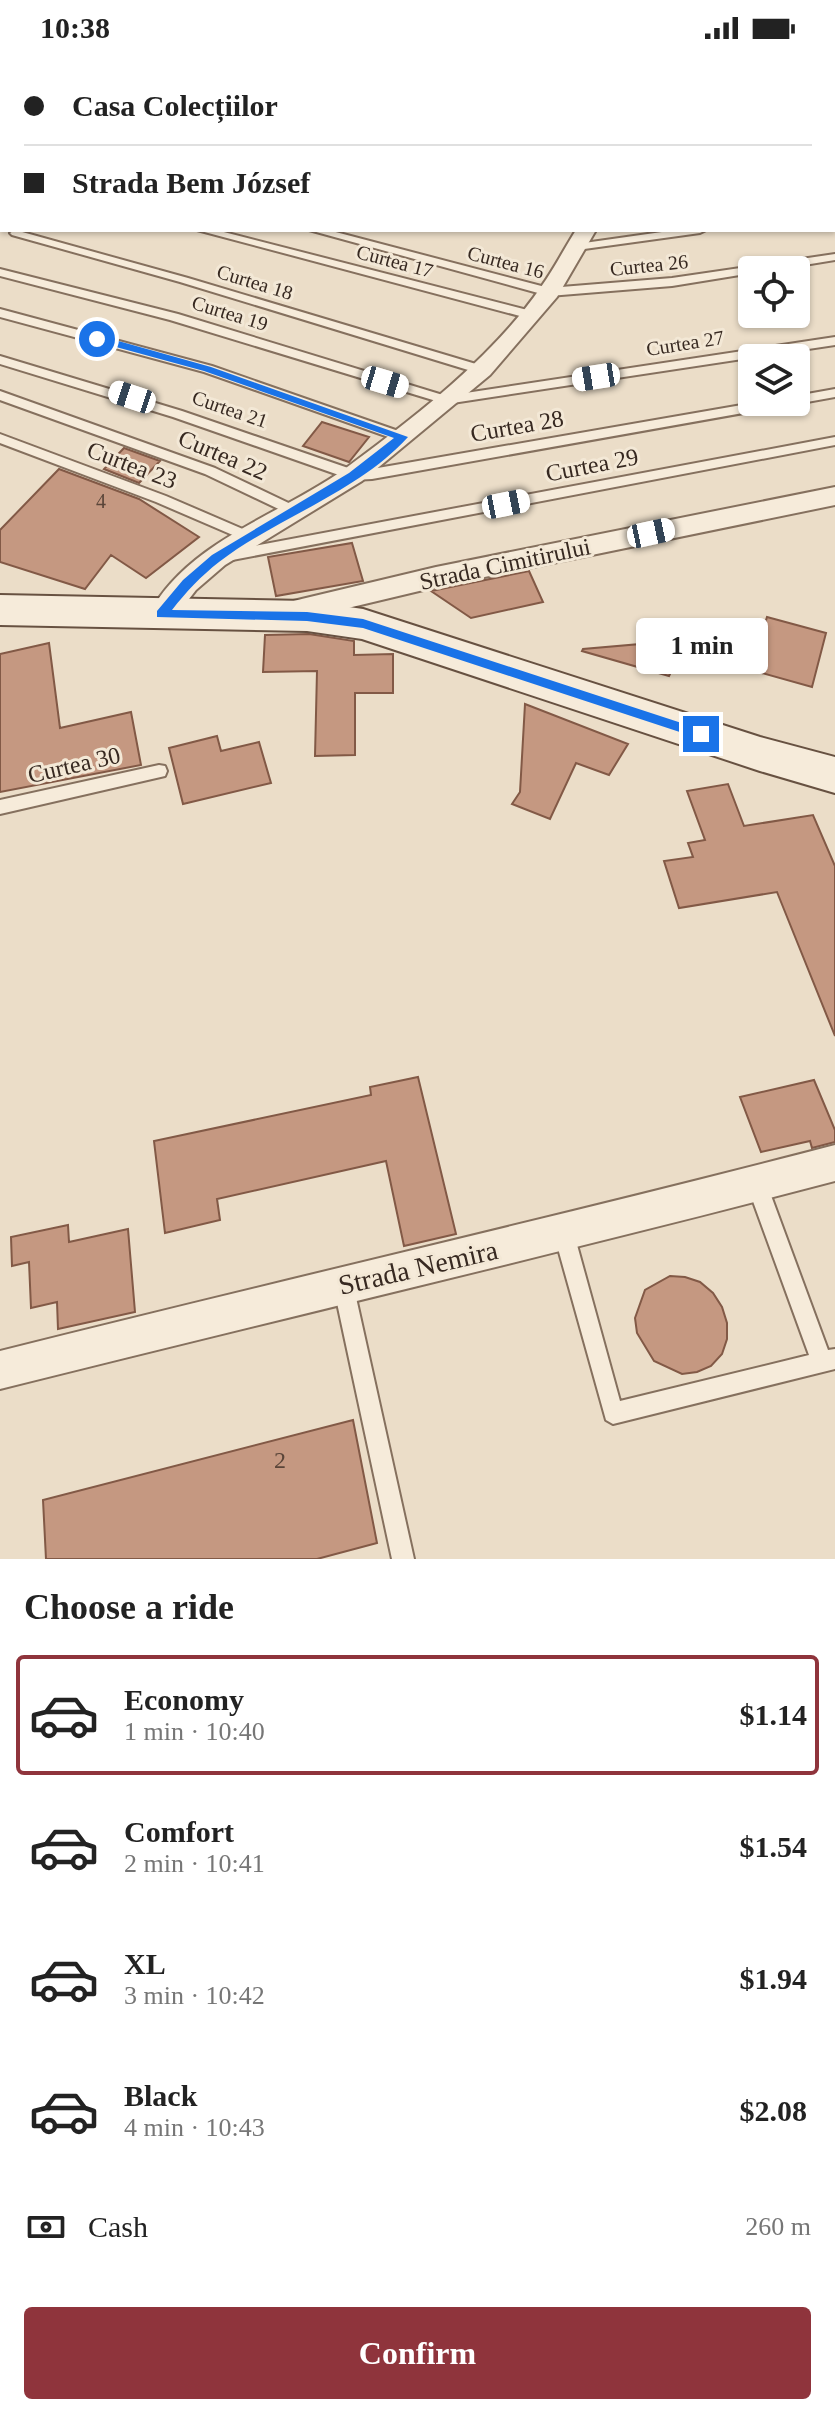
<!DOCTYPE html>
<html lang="en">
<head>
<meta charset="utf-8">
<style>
  :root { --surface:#fff; --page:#f2f2f2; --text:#222; --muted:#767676; --line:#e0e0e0; --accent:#8f343c }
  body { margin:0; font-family:"Times New Roman",serif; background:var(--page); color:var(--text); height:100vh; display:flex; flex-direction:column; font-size:30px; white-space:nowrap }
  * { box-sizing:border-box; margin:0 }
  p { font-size:26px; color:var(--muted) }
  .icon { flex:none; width:44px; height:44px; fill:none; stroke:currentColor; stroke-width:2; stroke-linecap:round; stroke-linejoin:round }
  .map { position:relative; height:1503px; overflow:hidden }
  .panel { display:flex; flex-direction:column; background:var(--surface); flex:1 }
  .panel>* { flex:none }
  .banner { position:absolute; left:0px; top:0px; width:836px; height:176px; box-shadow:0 2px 6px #0004; display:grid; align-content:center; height:176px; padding:0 24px; background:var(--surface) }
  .buttons { position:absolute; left:738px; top:200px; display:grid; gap:16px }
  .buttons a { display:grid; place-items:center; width:72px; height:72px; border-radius:8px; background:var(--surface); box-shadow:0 2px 6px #0004; font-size:40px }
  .end { position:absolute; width:36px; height:36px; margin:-18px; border:10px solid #1a73e8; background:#fff; box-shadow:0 0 0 4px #fff }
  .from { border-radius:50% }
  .bubble { position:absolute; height:56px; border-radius:8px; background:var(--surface); box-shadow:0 2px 6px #0004; font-size:26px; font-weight:700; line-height:56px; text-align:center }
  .car { position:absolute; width:24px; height:48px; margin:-24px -12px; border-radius:10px; box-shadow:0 0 6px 2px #0007; background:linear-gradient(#fff 24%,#345 0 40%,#fff 0 76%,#345 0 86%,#fff 0) }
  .banner b { display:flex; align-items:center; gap:28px; height:76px; font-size:30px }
  .banner b+b { border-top:2px solid var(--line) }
  .banner i { width:20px; height:20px; background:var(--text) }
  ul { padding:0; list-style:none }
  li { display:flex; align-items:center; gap:24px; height:120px; margin:0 16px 12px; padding:0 8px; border:4px solid transparent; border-radius:8px }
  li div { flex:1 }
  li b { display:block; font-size:30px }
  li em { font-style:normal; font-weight:700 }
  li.active { border-color:var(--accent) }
  li>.icon { width:72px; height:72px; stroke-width:1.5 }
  h2 { padding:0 24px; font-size:36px; line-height:96px }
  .pay { display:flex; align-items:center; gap:20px; height:88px; padding:0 24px; font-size:30px }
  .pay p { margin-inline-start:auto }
  .action { display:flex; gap:16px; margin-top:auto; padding:16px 24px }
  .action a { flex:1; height:92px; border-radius:8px; background:var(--accent); color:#fff; font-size:32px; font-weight:700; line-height:92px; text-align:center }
  .status { display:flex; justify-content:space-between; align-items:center; height:56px; padding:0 40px; background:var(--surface); direction:ltr }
  .status svg { height:22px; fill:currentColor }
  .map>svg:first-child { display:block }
</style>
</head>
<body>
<div class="status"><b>10:38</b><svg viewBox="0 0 49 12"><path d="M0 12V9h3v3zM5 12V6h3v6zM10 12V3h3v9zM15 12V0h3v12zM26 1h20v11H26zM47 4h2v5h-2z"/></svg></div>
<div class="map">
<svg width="835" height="1503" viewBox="0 0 835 1503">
  <rect width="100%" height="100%" fill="#ebddc8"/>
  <path fill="#c59881" stroke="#825946" stroke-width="2" d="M322 366 369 381 349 406 303 390Z
    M124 392 160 405 139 427 104 413Z
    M59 413 139 443 199 481 146 522 111 499 85 533 0 506V474Z
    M352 487 363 525 276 540 268 501Z
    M529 515 543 546 471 562 431 535Z
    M767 561 826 577 812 631 751 614Z
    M309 578 354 585V599L393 598V637H355V699L315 700 317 615 263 616 265 579Z
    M687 584 669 620 582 595 583 593Z
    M49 587 60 672 131 656 141 709 0 736V598Z
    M525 648 628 688 609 719 576 707 550 763 512 748 520 736Z
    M217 680 221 695 259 686 271 727 183 748 169 692Z
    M728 728 744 770 813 759 835 810V980L777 836 679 852 664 805 693 801 688 787 705 784 687 735Z
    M418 1021 456 1178 404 1190 386 1105 217 1143 220 1164 165 1177 154 1085 371 1039 370 1031Z
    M814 1024 835 1074V1086L812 1092 810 1085 761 1096 740 1041Z
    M68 1169 69 1186 128 1173 135 1256 58 1273 57 1246 31 1252 29 1206 12 1210 11 1181Z
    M670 1220 685 1221 700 1226 713 1237 722 1251 727 1267V1283L722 1298 711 1310 697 1316 682 1318 654 1305 637 1277 635 1262 645 1234Z
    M353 1364 377 1487 317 1503H46L43 1444Z"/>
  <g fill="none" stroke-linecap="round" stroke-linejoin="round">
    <g stroke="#85705e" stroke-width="4">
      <path id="service" d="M246 0H264L266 2H248Z
        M352 0H368L370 2H354Z
        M493 0H503L492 2Z
        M834 73H835V79H834Z
        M834 152H835V158H834Z
        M15 174 188 222 486 311 488 314 482 318 478 317 180 226 12 179 10 177Z
        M197 174H216L535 256 537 259 531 263Z
        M309 174H328L549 232 672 222 835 198V204L774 214H752V217L672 230 549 240Z
        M676 174H706L700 177 577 194 571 191 577 188Z
        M0 213 178 258 446 340 835 281V289L446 348 170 264 0 220Z
        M0 253 212 310 407 378 408 381 402 385 397 384 204 316 0 261Z
        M0 300 182 355 354 414 372 413 759 346H789L783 350 372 423 353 424 173 361 0 308Z
        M835 333V341L796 348 791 346H796V340Z
        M0 335 215 412 297 451 299 454 292 459 287 457 205 418 0 344Z
        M0 378 166 440 252 477 254 480 247 485 242 483 156 446 0 387Z
        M835 381V389L227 505 220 500 227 495Z
        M159 709 165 710 167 715 165 720 0 758V744Z
        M756 1116 763 1119 766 1126 828 1294 835 1293V1313L613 1368 606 1364 554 1178 557 1171 564 1168 571 1171 574 1178 620 1345 809 1299 746 1126 749 1119Z
        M343 1218 350 1221 353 1228 414 1503H392L333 1228 336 1221Z"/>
    </g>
    <g stroke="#85705e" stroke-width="4">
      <path id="minor" d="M515 0H542L543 2H516Z
        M677 0H696L676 2Z
        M782 0H813L781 2Z
        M576 174H596L557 241 490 319 362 425 225 509 196 534 172 565 162 568 152 565 149 558C189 484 281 459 346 412 414 362 493 301 541 231 554 213 564 193 576 174Z
        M835 431V449L436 531 285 567 275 564 272 557 275 550 285 547 436 511Z
        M835 1089V1125C558 1198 278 1263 0 1333V1295C278 1225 558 1161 835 1089Z"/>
    </g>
    <g stroke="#85705e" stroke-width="4">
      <path id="tertiary" d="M142 0H167L140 2Z
        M0 8H2L0 24Z
        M2 119V135L0 136V120Z"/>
    </g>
    <g stroke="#675141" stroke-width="4">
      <path id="secondary" d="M0 539 307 545 363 553 760 681 835 701V737L760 715 362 583 307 575 0 569Z"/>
    </g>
    <use href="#service" fill="#f6ebda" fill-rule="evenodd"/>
    <use href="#minor" fill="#f6ebda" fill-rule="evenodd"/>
    <use href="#tertiary" fill="#f6ebda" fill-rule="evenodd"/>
    <use href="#secondary" fill="#f6ebda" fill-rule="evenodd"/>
  </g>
  <path fill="#1a73e8" d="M97 279 211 311 408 381C357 437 278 461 219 506 201 520 186 536 172 554L307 556 363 563 706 675V682L701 683 363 572 307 565 157 561V555L183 524 212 499 349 417 394 382 204 315 94 285V280Z"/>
  <g text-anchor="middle" stroke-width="6" stroke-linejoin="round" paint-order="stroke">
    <g font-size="20" fill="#372921" stroke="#f3e8d6">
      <text transform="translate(395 205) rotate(15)" y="7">Curtea 17</text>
      <text transform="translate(506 206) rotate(15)" y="7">Curtea 16</text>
      <text transform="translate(649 209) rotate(-6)" y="7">Curtea 26</text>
      <text transform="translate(255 226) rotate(17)" y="7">Curtea 18</text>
      <text transform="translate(230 257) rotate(17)" y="7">Curtea 19</text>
      <text transform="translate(685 287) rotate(-9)" y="7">Curtea 27</text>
      <text transform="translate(230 353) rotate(19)" y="7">Curtea 21</text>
    </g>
    <g font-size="20" fill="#5a4539">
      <text x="101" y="452">4</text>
    </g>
    <g font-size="24" fill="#372921" stroke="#f3e8d6">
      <text transform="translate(517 370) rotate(-10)" y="8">Curtea 28</text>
      <text transform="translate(223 399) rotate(23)" y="8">Curtea 22</text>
      <text transform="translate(132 409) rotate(21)" y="8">Curtea 23</text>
      <text transform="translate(592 409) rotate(-11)" y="8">Curtea 29</text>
      <text transform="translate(505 508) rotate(-12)" y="8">Strada Cimitirului</text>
      <text transform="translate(74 709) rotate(-13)" y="8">Curtea 30</text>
    </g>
    <g font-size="24" fill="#5a4539">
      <text x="280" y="1412">2</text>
    </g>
    <g font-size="28" fill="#372921" stroke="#f3e8d6">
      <text transform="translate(418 1211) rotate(-13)" y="10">Strada Nemira</text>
    </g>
  </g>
</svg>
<div class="buttons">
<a><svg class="icon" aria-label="locate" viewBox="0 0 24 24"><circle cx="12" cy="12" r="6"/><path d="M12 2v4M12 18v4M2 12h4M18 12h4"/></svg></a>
<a><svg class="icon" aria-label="layers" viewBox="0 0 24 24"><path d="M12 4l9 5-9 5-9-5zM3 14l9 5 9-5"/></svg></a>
</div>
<i class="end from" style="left:97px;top:283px"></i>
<i class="end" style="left:701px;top:678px"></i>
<div class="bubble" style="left:636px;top:562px;width:132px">1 min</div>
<i class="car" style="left:596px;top:321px;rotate:261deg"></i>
<i class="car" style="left:385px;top:326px;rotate:107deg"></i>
<i class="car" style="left:132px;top:341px;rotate:288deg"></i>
<i class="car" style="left:506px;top:448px;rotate:79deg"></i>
<i class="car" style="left:651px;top:477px;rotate:78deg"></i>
<div class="banner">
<b><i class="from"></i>Casa Colecțiilor</b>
<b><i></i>Strada Bem József</b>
</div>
</div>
<section class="panel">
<h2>Choose a ride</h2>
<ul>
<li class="active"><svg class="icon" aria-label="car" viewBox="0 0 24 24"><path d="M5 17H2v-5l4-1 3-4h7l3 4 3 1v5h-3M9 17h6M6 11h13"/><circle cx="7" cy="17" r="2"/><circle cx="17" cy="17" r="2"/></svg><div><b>Economy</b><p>1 min · 10:40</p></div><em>$1.14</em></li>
<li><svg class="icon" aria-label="car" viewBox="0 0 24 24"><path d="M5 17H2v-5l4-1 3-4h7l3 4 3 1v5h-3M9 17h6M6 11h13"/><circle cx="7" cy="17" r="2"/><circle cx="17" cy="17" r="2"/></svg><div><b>Comfort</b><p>2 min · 10:41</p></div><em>$1.54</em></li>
<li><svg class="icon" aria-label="car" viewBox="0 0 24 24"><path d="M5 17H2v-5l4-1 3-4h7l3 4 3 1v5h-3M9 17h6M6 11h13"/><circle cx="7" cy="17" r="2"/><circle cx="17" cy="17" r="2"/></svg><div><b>XL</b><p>3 min · 10:42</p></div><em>$1.94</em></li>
<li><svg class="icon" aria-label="car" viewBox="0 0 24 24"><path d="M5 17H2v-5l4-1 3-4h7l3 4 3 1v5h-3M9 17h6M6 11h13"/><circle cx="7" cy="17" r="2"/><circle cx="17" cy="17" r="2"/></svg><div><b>Black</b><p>4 min · 10:43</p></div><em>$2.08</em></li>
</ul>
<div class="pay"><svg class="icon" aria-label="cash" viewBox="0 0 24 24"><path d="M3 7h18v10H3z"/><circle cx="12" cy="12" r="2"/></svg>Cash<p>260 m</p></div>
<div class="action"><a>Confirm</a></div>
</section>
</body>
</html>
